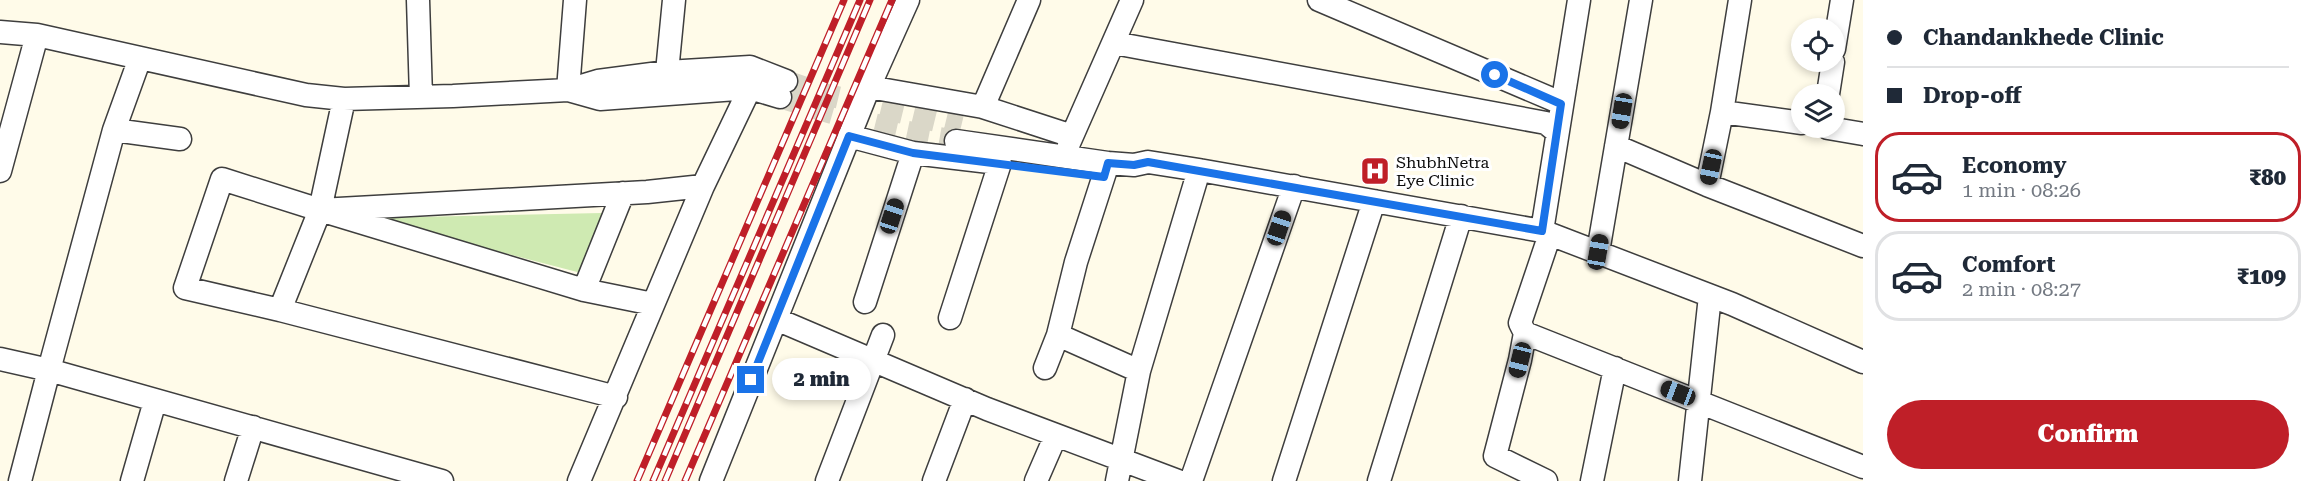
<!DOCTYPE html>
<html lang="en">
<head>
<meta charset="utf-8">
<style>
  :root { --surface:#fff; --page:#f6f6f7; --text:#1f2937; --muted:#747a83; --line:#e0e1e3; --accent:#bf1f28 }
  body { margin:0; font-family:"Roboto Serif",serif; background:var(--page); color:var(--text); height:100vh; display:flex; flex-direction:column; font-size:22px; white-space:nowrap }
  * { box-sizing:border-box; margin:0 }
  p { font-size:20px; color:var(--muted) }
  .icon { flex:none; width:33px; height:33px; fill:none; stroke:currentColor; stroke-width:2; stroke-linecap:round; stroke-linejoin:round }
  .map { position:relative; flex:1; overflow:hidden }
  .details { display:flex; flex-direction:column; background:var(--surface); width:450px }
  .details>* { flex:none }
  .top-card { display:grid; align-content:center; height:132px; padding:0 24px; background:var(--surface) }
  .controls { position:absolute; left:1791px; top:18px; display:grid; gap:12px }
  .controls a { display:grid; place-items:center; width:54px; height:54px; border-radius:50%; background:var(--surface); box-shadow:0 3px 9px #0003; font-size:30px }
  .end { position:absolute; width:27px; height:27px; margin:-14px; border:8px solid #1a73e8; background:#fff; box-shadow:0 0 0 3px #fff }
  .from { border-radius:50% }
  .bubble { position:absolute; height:42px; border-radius:21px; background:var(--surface); box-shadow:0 3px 9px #0003; font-size:20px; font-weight:800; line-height:42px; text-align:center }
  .car { position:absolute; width:18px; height:36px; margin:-18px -9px; border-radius:8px; box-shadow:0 0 4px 2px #0007; background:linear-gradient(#222 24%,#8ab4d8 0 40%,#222 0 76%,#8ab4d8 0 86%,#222 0) }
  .top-card b { display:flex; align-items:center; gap:21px; height:57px; font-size:22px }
  .top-card b+b { border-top:2px solid var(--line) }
  .top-card i { width:15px; height:15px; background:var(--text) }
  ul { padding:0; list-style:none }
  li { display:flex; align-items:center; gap:18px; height:90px; margin:0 12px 9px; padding:0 12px; border:3px solid var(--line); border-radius:24px }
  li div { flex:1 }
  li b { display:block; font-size:22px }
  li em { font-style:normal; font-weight:800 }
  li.on { border-color:var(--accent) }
  li>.icon { width:54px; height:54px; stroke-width:1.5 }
  .button { display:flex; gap:12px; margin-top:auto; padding:12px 24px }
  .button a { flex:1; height:69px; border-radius:36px; background:var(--accent); color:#fff; font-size:24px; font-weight:800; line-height:69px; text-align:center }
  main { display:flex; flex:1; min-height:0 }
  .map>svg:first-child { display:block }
</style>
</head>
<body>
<main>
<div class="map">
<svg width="1863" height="481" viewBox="0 0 1863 481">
  <rect width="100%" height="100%" fill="#fffbe9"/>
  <path fill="#cfeab2" d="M602 213 581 273 370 218Z"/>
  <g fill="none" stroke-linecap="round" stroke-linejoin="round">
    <path stroke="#dad7c8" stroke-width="22" stroke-dasharray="22 11" stroke-linecap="butt" d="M786 81 820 93 961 127
      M780 97C838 116 896 131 956 141"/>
    <g stroke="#3e3e3e" stroke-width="25">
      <path id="minor" d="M418 0 421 97
        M1319 0 1561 103
        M1740 0 1722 112 1802 123
        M0 32 37 35 306 95 344 99 453 96 568 90 598 81 667 72 750 67 786 81
        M1114 43 1546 123 1557 132
        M1834 49 1842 0
        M667 72 674 0
        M869 87 983 107 1072 136
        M568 90 600 99 750 88 780 97
        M568 90 575 0
        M1828 94 1833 62
        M344 99 320 210 584 290 653 304
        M983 107 1029 0
        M1828 128 1863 134
        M114 130 140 58
        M849 136 913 153 998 163
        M180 139 114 130 49 370 442 481
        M956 141 1108 163 1134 165 1148 162 1199 170 1542 231 1732 304 1863 362
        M1069 143 1132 0
        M1616 146 1707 185 1722 112
        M0 171 37 35
        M1707 185 1863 246
        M320 210 280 310 616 397
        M1542 231 1579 0
        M1550 234 1520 323 1525 333 1863 467
        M1598 252 1641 0
        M584 290 623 193
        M865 302 913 153
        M280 310 185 288 222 179 320 210 647 192 703 186
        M950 318 1000 163
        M776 319 987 409 1178 481
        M1525 333 1520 360 1495 456 1546 481
        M1058 335 1139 371 1117 481
        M0 359 49 370 20 481
        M1045 368 1058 335 1076 262 1108 163
        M1139 371 1199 170
        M132 481 155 401
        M236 481 253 427
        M579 481 703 186 750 88
        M711 481 869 87 908 0
        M827 481 883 335
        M934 481 965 399
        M1036 481 1056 435
        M1191 481 1294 186
        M1284 481 1374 201
        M1379 481 1461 216
        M1592 481 1615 368
        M1690 481 1710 296"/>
    </g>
    <use href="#minor" stroke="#fff" stroke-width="22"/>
    <g stroke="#bf1f28" stroke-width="7">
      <path id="rail" d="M637 481 844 0
        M653 481 860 0
        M665 481 870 0
        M685 481 892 0"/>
    </g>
    <use href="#rail" stroke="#fff" stroke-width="4.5" stroke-dasharray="14" stroke-linecap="butt"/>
  </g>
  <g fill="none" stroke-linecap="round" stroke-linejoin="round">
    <path stroke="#1a73e8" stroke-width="8" d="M751 380 849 136 913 153 1104 177 1108 163 1134 165 1148 162 1542 231 1561 104 1495 75"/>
  </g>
  <defs>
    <g id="hospital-square" transform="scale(1.5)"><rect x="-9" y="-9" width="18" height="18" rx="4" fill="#bf1f28" stroke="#fff"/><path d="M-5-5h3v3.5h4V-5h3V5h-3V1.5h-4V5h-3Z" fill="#fff"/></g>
  </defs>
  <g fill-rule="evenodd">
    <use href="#hospital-square" x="1375" y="171"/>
  </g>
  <g text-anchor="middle" stroke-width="6" stroke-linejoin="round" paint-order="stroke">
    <g font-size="16" fill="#0b0b0b" stroke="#fff" text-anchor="start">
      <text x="1396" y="168">ShubhNetra<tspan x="1396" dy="18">Eye Clinic</tspan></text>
    </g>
  </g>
</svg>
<div class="controls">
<a><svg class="icon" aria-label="locate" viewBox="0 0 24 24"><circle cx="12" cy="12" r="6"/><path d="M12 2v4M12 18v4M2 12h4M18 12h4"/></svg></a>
<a><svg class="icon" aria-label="layers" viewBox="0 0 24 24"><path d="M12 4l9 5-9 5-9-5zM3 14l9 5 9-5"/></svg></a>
</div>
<i class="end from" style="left:1495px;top:75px"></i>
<i class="end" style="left:751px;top:380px"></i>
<div class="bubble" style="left:772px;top:358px;width:99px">2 min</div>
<i class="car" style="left:1622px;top:111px;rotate:189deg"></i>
<i class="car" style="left:1711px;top:167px;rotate:192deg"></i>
<i class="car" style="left:892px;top:216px;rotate:18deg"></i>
<i class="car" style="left:1279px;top:228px;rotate:19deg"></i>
<i class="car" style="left:1598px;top:252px;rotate:10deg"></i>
<i class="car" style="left:1520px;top:360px;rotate:194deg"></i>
<i class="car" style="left:1678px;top:393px;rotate:291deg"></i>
</div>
<section class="details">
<div class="top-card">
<b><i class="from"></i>Chandankhede Clinic</b>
<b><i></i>Drop-off</b>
</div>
<ul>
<li class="on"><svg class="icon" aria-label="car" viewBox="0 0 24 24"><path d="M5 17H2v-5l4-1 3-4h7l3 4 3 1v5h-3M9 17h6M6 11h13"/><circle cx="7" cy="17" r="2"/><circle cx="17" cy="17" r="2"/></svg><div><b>Economy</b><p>1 min · 08:26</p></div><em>₹80</em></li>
<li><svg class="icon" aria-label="car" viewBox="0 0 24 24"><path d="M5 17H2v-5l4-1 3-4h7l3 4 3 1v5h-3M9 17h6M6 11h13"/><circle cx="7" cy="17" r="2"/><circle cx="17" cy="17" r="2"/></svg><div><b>Comfort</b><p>2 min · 08:27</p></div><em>₹109</em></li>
</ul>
<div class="button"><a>Confirm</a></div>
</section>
</main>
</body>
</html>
